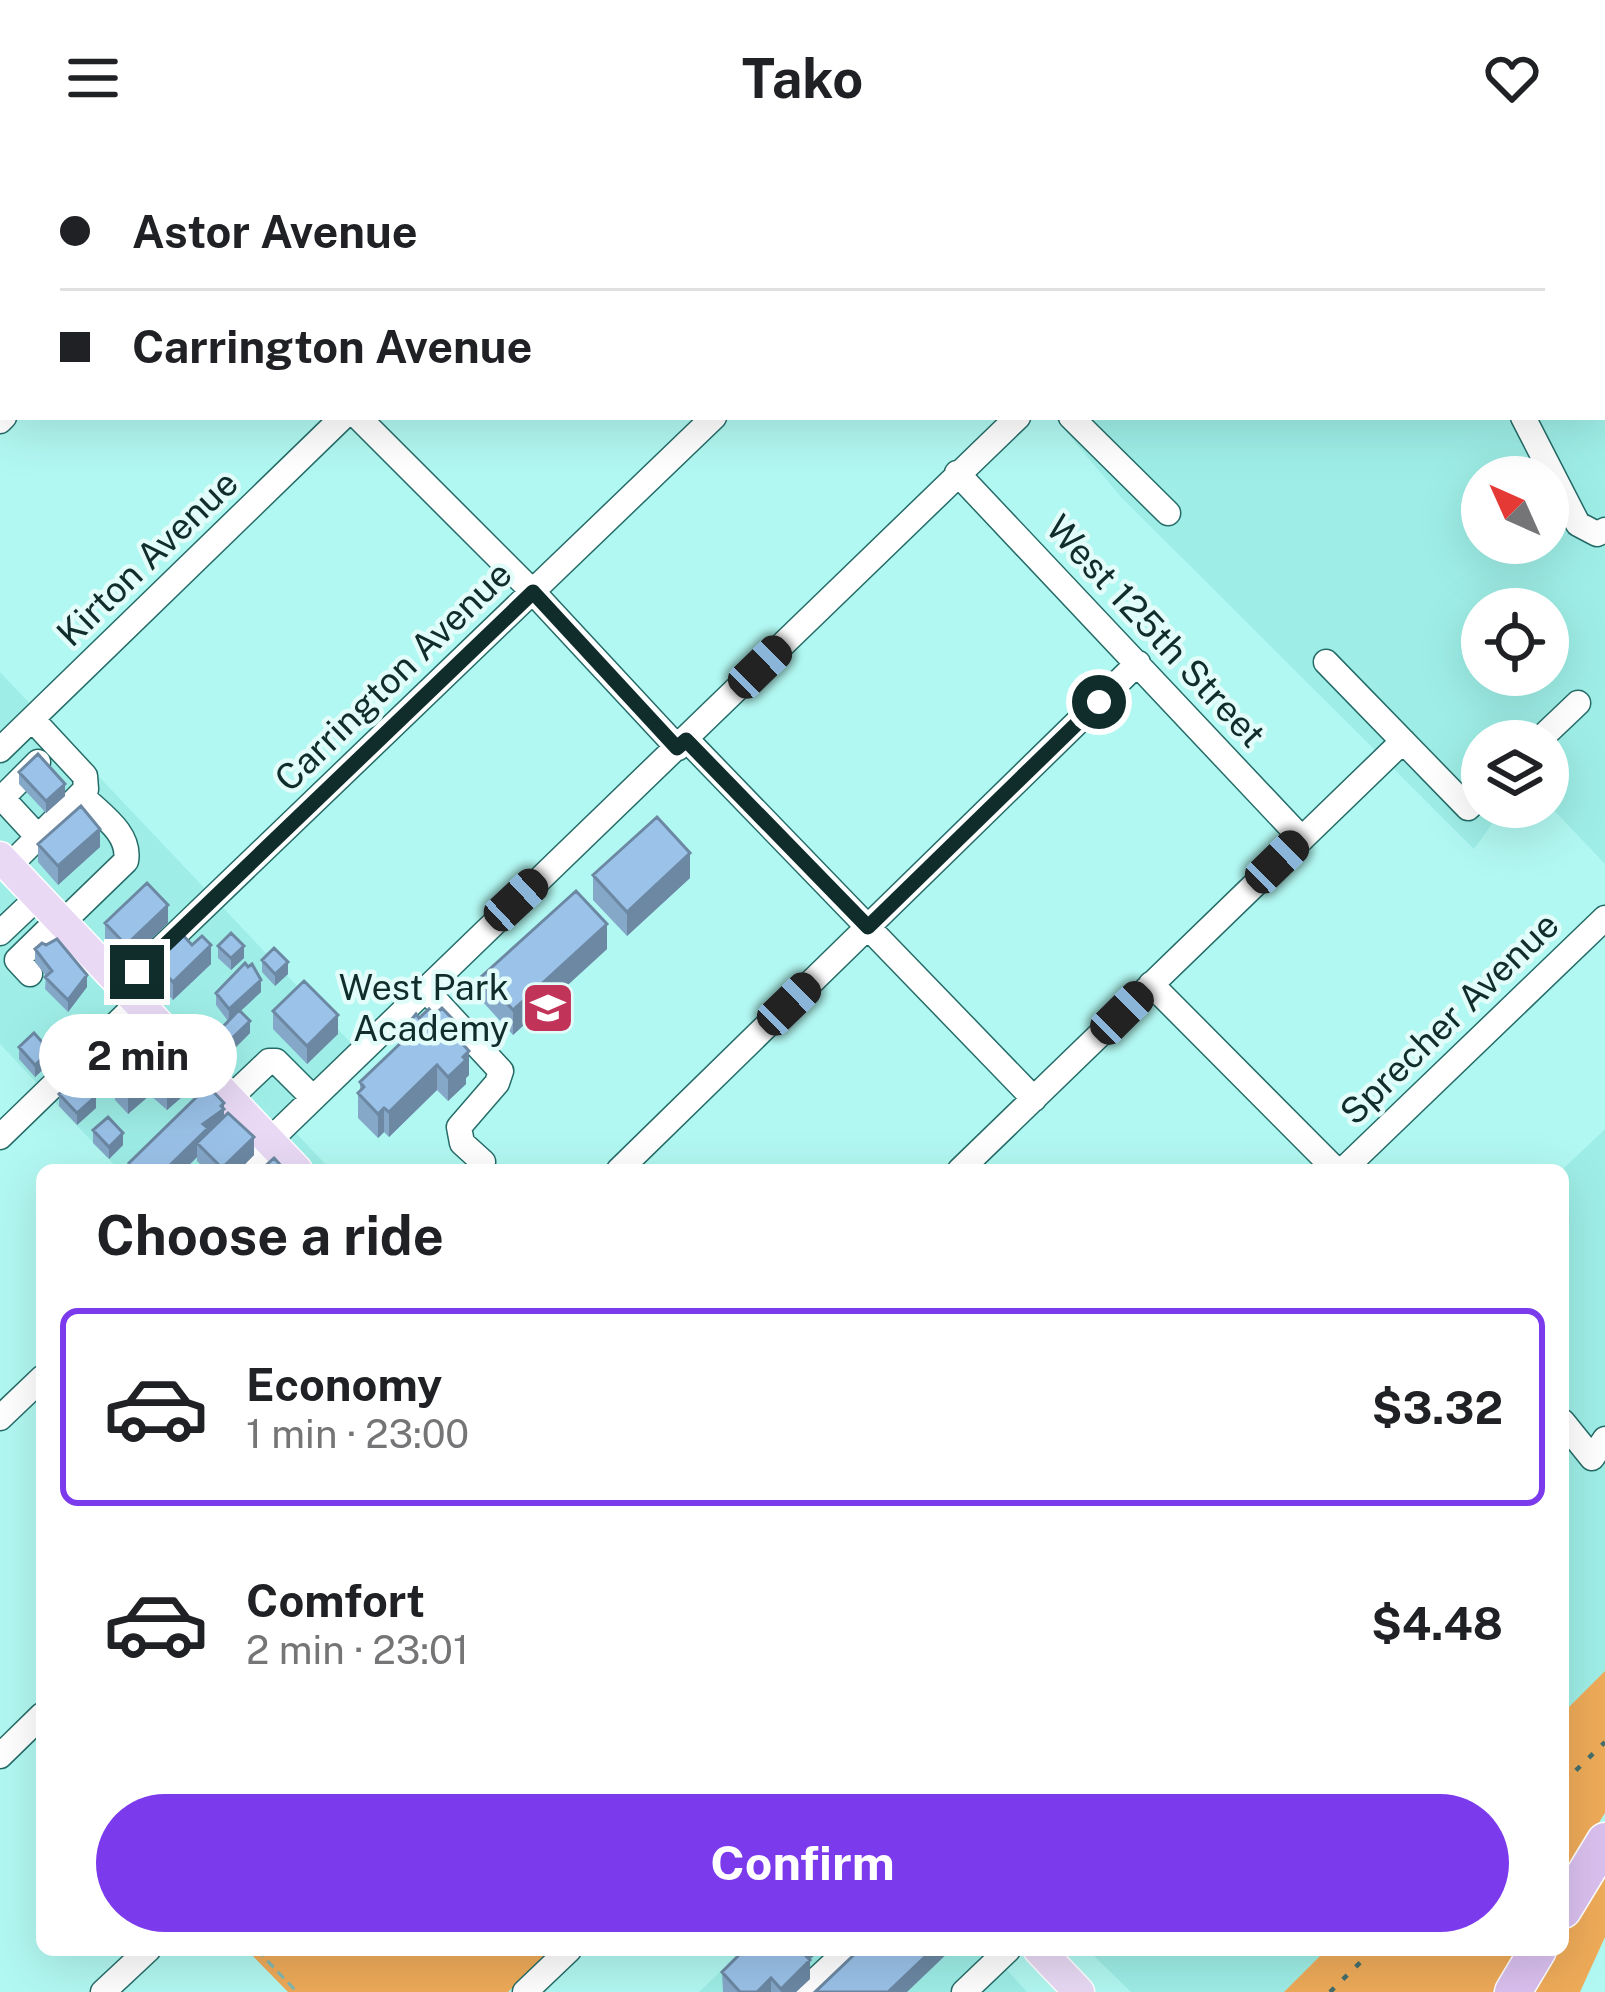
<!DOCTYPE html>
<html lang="en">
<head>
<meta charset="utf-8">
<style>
  :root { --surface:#fff; --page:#f2f2f2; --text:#202124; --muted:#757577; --line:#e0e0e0; --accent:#7c3aed }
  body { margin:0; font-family:"Public Sans",sans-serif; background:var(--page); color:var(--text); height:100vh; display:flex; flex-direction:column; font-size:45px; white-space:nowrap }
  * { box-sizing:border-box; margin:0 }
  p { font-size:39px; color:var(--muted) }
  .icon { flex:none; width:66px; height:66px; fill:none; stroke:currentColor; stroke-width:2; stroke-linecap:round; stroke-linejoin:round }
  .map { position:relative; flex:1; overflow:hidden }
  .panel { position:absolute; left:36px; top:1008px; width:1533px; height:792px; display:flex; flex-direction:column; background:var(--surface); border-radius:18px; box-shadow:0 12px 48px #0002 }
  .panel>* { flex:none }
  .guide { position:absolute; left:0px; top:0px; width:1605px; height:264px; box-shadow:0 12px 48px #0002; display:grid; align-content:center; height:264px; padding:0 60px; background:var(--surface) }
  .needle { width:78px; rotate:315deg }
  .fabs { position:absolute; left:1461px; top:300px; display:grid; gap:24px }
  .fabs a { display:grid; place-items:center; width:108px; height:108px; border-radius:50%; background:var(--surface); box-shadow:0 12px 48px #0002; font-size:60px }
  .end { position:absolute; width:54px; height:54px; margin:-27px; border:15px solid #102d2b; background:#fff; box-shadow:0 0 0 6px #fff }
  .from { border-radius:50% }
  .bubble { position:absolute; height:84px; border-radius:42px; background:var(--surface); box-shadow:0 12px 48px #0002; font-size:39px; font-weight:700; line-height:84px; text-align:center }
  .car { position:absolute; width:36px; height:72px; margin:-36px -18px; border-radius:15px; box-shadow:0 0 9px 3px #0007; background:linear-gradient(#222 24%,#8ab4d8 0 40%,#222 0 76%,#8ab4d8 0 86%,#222 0) }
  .guide b { display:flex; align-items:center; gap:42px; height:114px; font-size:45px }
  .guide b+b { border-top:3px solid var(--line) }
  .guide i { width:30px; height:30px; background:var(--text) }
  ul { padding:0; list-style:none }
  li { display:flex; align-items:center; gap:36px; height:198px; margin:0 24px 18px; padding:0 36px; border:6px solid transparent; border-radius:18px }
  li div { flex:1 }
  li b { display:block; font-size:45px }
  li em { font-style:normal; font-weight:700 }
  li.on { border-color:var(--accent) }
  li>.icon { width:108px; height:108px; stroke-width:1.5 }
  h2 { padding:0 60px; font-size:54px; line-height:144px }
  .primary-button { display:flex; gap:24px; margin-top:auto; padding:24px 60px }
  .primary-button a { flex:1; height:138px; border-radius:72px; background:var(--accent); color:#fff; font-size:48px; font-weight:700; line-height:138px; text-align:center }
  header { display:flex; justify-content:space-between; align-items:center; height:156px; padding:0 60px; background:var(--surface); font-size:54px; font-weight:700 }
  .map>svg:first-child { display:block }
</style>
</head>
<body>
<header><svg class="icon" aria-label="menu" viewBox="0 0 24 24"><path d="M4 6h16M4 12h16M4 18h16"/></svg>Tako<svg class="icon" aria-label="heart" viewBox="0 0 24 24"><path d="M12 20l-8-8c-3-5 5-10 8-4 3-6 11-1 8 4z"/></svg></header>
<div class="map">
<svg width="1605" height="1836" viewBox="0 0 1605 1836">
  <rect width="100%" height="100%" fill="#b2f8f2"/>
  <path fill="#9eeee7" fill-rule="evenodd" d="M1290 0H1605V708L1548 648V585H1482V651H1504L1474 693 1121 341 1054 261H1602V3H1287ZM1482 321H1548V387H1482ZM1482 453H1548V519H1482Z
    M0 516 369 906 295 976 331 1014H119L0 888Z
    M1605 973V1515L1563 1557 1562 1014Z
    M743 1794H989L1027 1836H699Z
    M1088 1794H1326L1284 1836H1131Z"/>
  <path fill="#eeab59" d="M1605 1515V1657L1563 1724V1557Z
    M1605 1701V1781L1580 1836H1523L1547 1794H1563V1768Z
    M247 1794H552L508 1836H288Z
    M1326 1794H1519L1493 1836H1284Z"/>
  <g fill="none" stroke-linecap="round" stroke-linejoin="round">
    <g stroke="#256c68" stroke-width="27">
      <path id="minor" d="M778 0 780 3
        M1308 0 1311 3
        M273 3 276 0
        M609 3 613 0
        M980 3 983 0
        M1285 3 1288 0
        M1376 3 1379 0
        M1488 3 1490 0
        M358 261 533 436 678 592
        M1071 261 1168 357
        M1523 261 1578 368 1597 378 1605 374
        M0 265 4 261
        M957 317 1302 683
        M1326 506 1468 652 1482 639
        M686 583 1034 943
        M1538 585 1578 547
        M0 594 343 261
        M38 606 2 642 39 682
        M9 710 86 633 85 620 32 563
        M62 767 126 705C131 677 100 658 81 639
        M0 777 38 741
        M30 818 17 804 59 763
        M1151 828 1336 1014
        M122 830 714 261
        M424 832 501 915 497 927 459 971 462 987 483 1006 482 1014
        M229 943 269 905H276L313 942
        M0 981 137 848
        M256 1014 269 985 1018 261
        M619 1014 1138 507
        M960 1014 1403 585
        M1343 1014 1605 762
        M0 1262 42 1222
        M1563 1266 1592 1302 1605 1283
        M0 1600 42 1559
        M103 1836 148 1794
        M525 1836 569 1794
        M803 1836 848 1794
        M964 1836 1008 1794"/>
    </g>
    <g stroke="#fff" stroke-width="33">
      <path id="major" d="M0 701 297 1014
        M1039 1794 1079 1836"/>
    </g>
    <g stroke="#fff" stroke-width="39">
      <path id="highway" d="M1563 1754 1605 1685
        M1513 1836 1538 1794"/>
    </g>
    <path stroke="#7fb8b3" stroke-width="3" stroke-dasharray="9 6" stroke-linecap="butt" d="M257 1794 297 1836"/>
    <use href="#minor" stroke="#fff" stroke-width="24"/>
    <use href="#major" stroke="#e9d9f5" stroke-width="30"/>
    <use href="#highway" stroke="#dac0ef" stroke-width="36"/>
    <path stroke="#446e6b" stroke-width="4.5" stroke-dasharray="6 12" stroke-linecap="butt" d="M1563 1627 1605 1586
      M1330 1836 1373 1794"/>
  </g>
  <path fill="#85a7c8" d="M19 616 65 640 46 657 19 628Z
    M38 688 100 691 58 729 38 706Z
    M593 719 690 722 627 780 593 744Z
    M105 767H168L126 807 105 785Z
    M218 790 244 802 231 814 218 802Z
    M35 793 87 831 68 856 45 833 46 820 35 806Z
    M607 793 513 879 482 845V820Z
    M152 804 211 808 173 844 152 823Z
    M262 804 288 818 275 830 262 816Z
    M261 836 240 855 250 877 225 902 215 891V879L228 865 216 849V837Z
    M273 855 338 878 307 908 273 873Z
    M132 862 125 915 108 896V884Z
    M419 862 466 892 469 919 466 922V928L448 945 437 934 389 981 384 976 378 982 358 962V937L360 935V926L401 887V876Z
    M19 891 50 907 35 921 19 903Z
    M191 914V933L167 954 150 939 128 958 115 944V926Z
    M59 938 96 952 77 969 59 950Z
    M224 947V961L254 999 239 1014H206L197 1005V1001L184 1014H129V1007Z
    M93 974 123 989 109 1003 93 987Z
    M744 1794H820L809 1804 810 1823 796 1836H723L722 1816Z"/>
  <path fill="#6c88a3" d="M65 628V640L46 657V645Z
    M100 673V691L58 729V710Z
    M690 697V722L627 780V756Z
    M168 749V767L126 807V789Z
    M607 768V793L513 879V854Z
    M211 789V808L173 844V826Z
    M244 790V802L231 814V802Z
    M288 806V818L275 830V818Z
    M87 819V831L68 856V844Z
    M261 824V836L229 866V853Z
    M338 859V878L307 908V890Z
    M250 865V877L225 902V889Z
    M466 877V898L469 895V919L466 922V928L448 945V921L459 884Z
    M149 880V893L125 915V903Z
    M50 895V907L35 921V909Z
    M437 909V934L389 981V956Z
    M191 914V933L167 954V936Z
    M150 920V939L128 958V939Z
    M96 940V952L77 969V957Z
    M224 947V972L197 987V1001L184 1014H165L203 968Z
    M384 952V976L378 982V958Z
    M123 977V989L109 1003V991Z
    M254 981V999L239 1014H222V1012Z
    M800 1794H820L800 1813Z
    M932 1794H951L907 1836H888Z
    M810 1804V1823L796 1836H781V1833Z
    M771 1822V1836H757Z"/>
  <path fill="#9bc2e9" stroke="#6c88a3" stroke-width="3" d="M38 598 65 628 46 645 19 616Z
    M81 650 100 673 58 710 38 688Z
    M657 661 690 697 627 756 593 719Z
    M147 727 168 749 126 789 105 767Z
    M576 735 607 768 513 854 482 820Z
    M181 777 192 789 202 780 211 789 173 826 152 804Z
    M231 777 244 790 231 802 218 790Z
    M57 783 87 819 68 844 45 821 52 815 35 793 42 787 46 789Z
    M274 792 288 806 275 818 262 804Z
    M245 807 248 811 252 808 261 824 229 853 216 837Z
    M304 825 338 859 307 890 273 855Z
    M442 852 466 877 459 884 469 895 463 901 466 904 448 921 437 909 389 956 384 952 378 958 358 937 364 931 360 926 406 882 401 876 416 858 419 862 429 853 434 859Z
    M239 854 250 865 225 889 215 879Z
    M132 862 149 880 125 903 108 884Z
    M34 877 50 895 35 909 19 891Z
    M160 883 191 914 167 936 150 920 128 939 115 926Z
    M78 920 96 940 77 957 59 938Z
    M208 930 224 947 221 950 224 953 203 968 208 972 165 1014H136L129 1007Z
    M228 957 254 981 222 1012 197 987Z
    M108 961 123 977 109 991 93 974Z
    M274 1002 285 1014H261Z
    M744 1794H800L810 1804 781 1833 771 1822 757 1836H740L722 1816Z
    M859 1794H932L888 1836H815Z"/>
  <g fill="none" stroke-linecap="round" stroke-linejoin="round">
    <path stroke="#102d2b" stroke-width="15" d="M137 816 533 436 677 592 686 584 868 771 1099 546"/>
  </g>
  <defs>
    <g id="school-square" transform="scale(2.7)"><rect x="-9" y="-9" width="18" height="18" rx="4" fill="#c2335a" stroke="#e1fcf9"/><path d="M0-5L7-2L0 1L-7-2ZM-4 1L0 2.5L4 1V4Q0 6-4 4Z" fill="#fff"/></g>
  </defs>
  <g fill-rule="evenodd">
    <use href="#school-square" x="548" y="852"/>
  </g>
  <g text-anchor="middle" stroke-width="9" stroke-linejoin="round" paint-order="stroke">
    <g font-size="36" fill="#102d2b" stroke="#e1fcf9">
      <text transform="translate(147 402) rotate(-44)" y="13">Kirton Avenue</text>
      <text transform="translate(1156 475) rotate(47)" y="13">West 125th Street</text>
      <text transform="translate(393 520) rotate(-44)" y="13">Carrington Avenue</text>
      <text transform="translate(1449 862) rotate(-44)" y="13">Sprecher Avenue</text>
    </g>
    <g font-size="36" fill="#102d2b" stroke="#e1fcf9" text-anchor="end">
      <text x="509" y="844">West Park<tspan x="509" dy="41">Academy</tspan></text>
    </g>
  </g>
</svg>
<div class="fabs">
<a><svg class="needle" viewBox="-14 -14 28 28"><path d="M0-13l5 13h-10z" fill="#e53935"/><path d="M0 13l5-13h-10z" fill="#757577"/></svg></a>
<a><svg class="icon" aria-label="locate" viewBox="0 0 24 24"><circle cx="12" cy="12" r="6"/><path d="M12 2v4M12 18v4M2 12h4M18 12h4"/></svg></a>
<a><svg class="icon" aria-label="layers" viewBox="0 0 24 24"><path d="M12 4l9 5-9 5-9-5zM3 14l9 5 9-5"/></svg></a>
</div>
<i class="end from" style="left:1099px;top:546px"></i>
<i class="end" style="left:137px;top:816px"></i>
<div class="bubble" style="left:39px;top:858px;width:198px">2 min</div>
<i class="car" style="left:760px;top:511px;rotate:46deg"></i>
<i class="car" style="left:1277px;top:706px;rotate:46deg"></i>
<i class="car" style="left:516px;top:744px;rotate:47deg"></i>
<i class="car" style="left:789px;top:848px;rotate:46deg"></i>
<i class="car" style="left:1122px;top:857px;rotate:45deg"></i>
<div class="guide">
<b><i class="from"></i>Astor Avenue</b>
<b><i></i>Carrington Avenue</b>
</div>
<section class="panel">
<h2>Choose a ride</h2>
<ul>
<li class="on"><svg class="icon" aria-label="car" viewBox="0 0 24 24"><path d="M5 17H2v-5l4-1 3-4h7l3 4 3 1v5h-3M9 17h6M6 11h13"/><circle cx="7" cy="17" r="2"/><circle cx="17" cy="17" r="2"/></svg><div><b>Economy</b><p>1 min · 23:00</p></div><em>$3.32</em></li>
<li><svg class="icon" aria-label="car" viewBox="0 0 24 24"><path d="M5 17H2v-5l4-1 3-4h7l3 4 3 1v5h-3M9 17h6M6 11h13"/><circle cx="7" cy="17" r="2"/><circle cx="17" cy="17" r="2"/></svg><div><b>Comfort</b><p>2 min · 23:01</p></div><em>$4.48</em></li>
</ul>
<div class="primary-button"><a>Confirm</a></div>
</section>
</div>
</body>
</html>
